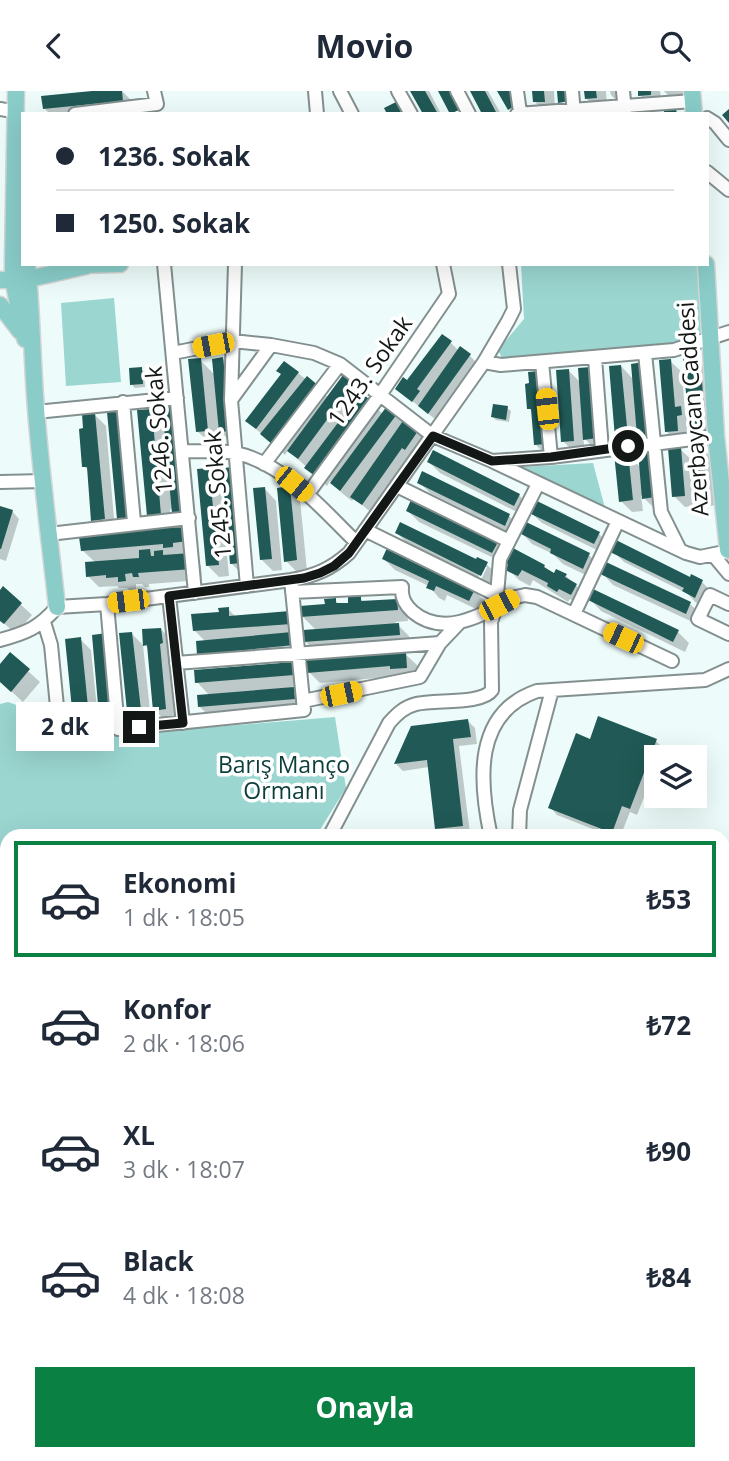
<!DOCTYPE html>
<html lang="tr">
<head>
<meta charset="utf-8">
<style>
  :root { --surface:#fff; --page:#f2f2f3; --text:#1f2937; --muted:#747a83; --line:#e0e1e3; --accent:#0b8043 }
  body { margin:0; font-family:"Open Sans",sans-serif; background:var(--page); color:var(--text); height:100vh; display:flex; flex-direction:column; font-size:26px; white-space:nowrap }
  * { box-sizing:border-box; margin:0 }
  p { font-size:23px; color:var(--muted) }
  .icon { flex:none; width:38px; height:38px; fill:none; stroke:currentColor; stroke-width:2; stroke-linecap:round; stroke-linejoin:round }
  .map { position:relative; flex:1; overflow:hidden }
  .details { position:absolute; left:0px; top:738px; width:730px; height:632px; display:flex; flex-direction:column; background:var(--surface); border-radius:21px 21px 0 0; box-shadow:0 7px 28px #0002 }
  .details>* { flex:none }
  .banner { position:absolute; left:21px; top:21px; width:688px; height:154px; border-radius:0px; box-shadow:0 7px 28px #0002; display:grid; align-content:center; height:154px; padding:0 35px; background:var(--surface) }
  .fabs { position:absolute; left:644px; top:654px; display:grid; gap:14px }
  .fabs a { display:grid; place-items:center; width:63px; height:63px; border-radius:0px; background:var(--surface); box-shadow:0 7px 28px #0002; font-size:35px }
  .end { position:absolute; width:32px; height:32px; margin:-16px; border:9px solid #131817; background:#fff; box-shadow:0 0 0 4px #fff }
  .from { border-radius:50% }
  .bubble { position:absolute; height:49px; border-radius:0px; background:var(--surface); box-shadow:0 7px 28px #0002; font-size:23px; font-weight:700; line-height:49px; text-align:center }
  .car { position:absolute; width:21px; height:42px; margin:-21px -10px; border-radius:9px; box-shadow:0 0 5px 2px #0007; background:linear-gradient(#f5c518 24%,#345 0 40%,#f5c518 0 76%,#345 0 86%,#f5c518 0) }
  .banner b { display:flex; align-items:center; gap:24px; height:66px; font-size:26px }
  .banner b+b { border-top:2px solid var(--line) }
  .banner i { width:18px; height:18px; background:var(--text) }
  ul { padding:12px 0 0; list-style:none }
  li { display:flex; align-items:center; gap:21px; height:116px; margin:0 14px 10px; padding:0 21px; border:4px solid transparent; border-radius:0px }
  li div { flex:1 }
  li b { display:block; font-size:26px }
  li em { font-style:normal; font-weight:700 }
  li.current { border-color:var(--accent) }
  li>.icon { width:63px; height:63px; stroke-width:1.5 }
  .action { display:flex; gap:14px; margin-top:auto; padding:14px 35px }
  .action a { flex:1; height:80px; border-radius:0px; background:var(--accent); color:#fff; font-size:28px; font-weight:700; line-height:80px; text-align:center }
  header { display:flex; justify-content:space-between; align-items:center; height:91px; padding:0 35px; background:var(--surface); font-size:32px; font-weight:700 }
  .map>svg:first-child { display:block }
</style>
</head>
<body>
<header><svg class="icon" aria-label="back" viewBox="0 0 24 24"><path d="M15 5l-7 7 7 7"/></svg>Movio<svg class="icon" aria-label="search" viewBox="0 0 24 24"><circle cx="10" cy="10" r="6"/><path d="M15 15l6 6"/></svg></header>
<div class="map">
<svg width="729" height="1370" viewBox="0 0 729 1370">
  <rect width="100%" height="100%" fill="#edfcfa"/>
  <path fill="#9bd6d1" d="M521 173H699L704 240 673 252 567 264 503 269 498 259 524 228Z
    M114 207 121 291 66 295 61 212Z
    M593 372 605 417 519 378 522 376Z
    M8 611 90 641 115 644 335 626 346 697 316 745 7 746V1361L0 1359V613Z
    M723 1221 729 1225V1370H28L15 1363H723Z"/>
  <path fill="#0003" d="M109 0H122L132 10 108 23H50L44 17Z
    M412 0H429L441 23H425Z
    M472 0H488L501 23H484Z
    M534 0H554L555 21 546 22 534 10Z
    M586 0H606L607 18H597L586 7Z
    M610 0H631L632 14 622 15 611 4Z
    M640 0H660L662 14 651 15 640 4Z
    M664 0H685V12L676 13Z
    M450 251 459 260 469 264 480 275 440 332 397 298 408 291Z
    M695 267 706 278 713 349 702 350 687 335 688 350 677 351 666 340 670 270 682 281 685 322 689 326Z
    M223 268 234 279 241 351 232 352 217 337 219 350 209 351 197 340 200 269 215 284Z
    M643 273 654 284 659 355 650 356 637 343 638 357 628 358 617 346 621 275 634 289Z
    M141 278 144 281 145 296 135 297 132 294Z
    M568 279 581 292 607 358 596 359 583 346 585 360 574 361 563 350Z
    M298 282 329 307 343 287 383 323 396 324 430 350 374 424 354 407 352 410 343 403 330 390 327 395 288 359 285 364 247 330Z
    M539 282 551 293 552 304 554 307 557 364 547 365 536 354 533 322 529 317 531 294Z
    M174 315 186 327 196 431 185 432 170 417 171 435 160 436 148 424 151 319 165 334Z
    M507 317 511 320 509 331 496 329 493 326Z
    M120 321 132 332 142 437 130 438 119 427Z
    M95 324 106 335 115 439 104 440 93 429 89 380 84 375 85 339Z
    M680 358 695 372 703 358 714 369 718 414 708 415 694 401 695 415 685 416 674 405Z
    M650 361 655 418 641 404 643 420 632 421 621 410 627 362 641 377Z
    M429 371 519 404 532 418 599 443 610 454 605 463 542 432 528 419 525 425 440 382Z
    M234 378 245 389 252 483 243 484 231 472Z
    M209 379 220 390 229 485 219 486 208 475Z
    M419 391 509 425 522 438 589 464 600 475 594 488 563 473 553 463 532 453 519 439 516 445 430 402Z
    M289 397 300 408 307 480 297 481 286 470Z
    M265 398 276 410 282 479 273 480 261 468Z
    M0 417 12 420 19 428 6 470 0 468Z
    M408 420 497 453 508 464 504 472 419 431Z
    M185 437 196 448 197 461 188 462 201 475 202 489 149 493V496H145L142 493H136V501H131L127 497H119L117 495 99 496 88 485 96 472 82 459Z
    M397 442 486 473 498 484 492 494 481 489 487 476H483L478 487 408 453Z
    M613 460 690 489 702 491 713 502 706 516 695 511 688 503 624 471Z
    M384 468 474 499 485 510 480 520 447 504 445 510 439 507 429 495 395 479Z
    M607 473 690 513 702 524 697 533 613 494 602 482Z
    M544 475 550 481 565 484 587 505 582 514 570 508 568 511 533 489 530 495 519 489 508 478Z
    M4 498 32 524 16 543 0 529V502Z
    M360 507 365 512 396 510 407 521 408 530 395 531 409 545 410 554 316 561 305 550V543L293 544 304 565 210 574 199 563 206 551 194 539 228 518 236 526 290 522 302 541 317 540 302 525 335 509 340 514 350 513Z
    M590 508 678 541 689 552 685 561 601 520Z
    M161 538 172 550 177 629 166 630 154 619 149 558 145 554Z
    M132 543 143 554 151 629 140 630 128 619Z
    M106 544 117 555 124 634 112 635 101 624Z
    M80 548 91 559 99 637 86 638 75 627Z
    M405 563 417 574 418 587 400 585 320 592 309 581Z
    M10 564 40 591 23 611 0 590V576Z
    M292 573 303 584 304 595 291 596 304 609 305 619 211 627 200 616 210 605 197 591Z
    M468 630 475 637 477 653 459 655 470 742 444 745 437 737 429 676 403 680 396 673Z
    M591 650H656L663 657 660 667H656V676L637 724 630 721 620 746H613L557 724 550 716Z
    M723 933 729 939V992L723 1000Z"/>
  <path fill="#205955" d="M92 0H122L123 10 43 18 41 5Z
    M410 0H425L438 23H423Z
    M438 0H452L461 18 450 23Z
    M470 0H485L497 23H482Z
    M497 0H511L518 13 508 19Z
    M532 0H544L545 11H533Z
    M557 0H569L570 10 558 12Z
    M584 0H596L597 7 585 8Z
    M638 0H651V4L638 5Z
    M396 11 402 23H387L384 17Z
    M676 18 677 23H664V19Z
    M729 18V32L722 24Z
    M442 243 452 250 417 298 420 300 412 311 395 298 403 286 407 289Z
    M460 255 471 263 428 323 418 315Z
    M696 265 698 290H702L703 304H700L703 338 689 339 683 266Z
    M223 266 231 340 219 341 212 268Z
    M201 267 208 340 196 341 188 268Z
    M671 268 675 316 681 315 682 324 677 325 678 340 665 341 659 269Z
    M284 270 299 281 256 338 245 330 281 283 276 280Z
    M643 271 649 345H637L631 273Z
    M621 274 628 346 615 347 609 275Z
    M142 276 143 293 130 294 129 277Z
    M591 276 597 347 583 349 578 277Z
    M569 278 574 350 561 351 556 279Z
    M540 280 547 353 534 354 531 318H527L525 293 529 292 528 281Z
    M343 284 354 292 298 368 287 360Z
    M307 285 320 296 273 354 260 343Z
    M361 301 371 310 315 385 304 377Z
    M493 313 508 315 506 329 491 326Z
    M175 314 185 420 172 422 162 315Z
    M387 315 397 323 340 400 330 392Z
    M152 318 161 424 147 425 137 319Z
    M121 319 131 426 117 428 107 321Z
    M95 322 105 428 91 430 87 376H82L79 338 83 337 82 323Z
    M405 327 420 337 405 359 402 357 362 414 350 406Z
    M681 356 685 405 672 406 668 357Z
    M704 356 708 404 695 405 691 357Z
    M433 359 520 403 514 415 427 371Z
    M651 359 655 406 642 408 638 360Z
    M628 361 633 409 619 411 614 362Z
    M234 376 242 472 230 473 222 377Z
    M209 377 219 474 206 475 197 378Z
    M422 380 510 423 505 435 417 392Z
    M290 395 297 469 284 471 277 397Z
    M265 396 272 468 260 469 253 397Z
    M411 409 498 451 492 462 406 420Z
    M535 409 600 441 594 453 529 422Z
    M0 415 13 419 1 458H0Z
    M524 430 590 462 583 478 550 462 551 458 519 442Z
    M400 431 476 468 477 466 488 471 481 485 395 442Z
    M186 435 187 450 173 452V456L163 457V453L81 460 79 446Z
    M616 449 690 486 691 483 703 489 695 507 682 500 684 497 610 461Z
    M387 457 475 498 469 510 436 495 434 500 426 497 429 490 382 468Z
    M513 457 545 474 544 476 554 482 556 478 567 483 565 486 577 493 571 504 559 498 557 501 547 495 548 492 522 479 518 485 505 479 508 474 505 473Z
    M150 458 151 465H154V460L163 459V464L191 462 192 478 138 482 139 486H133L132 482 125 483 126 490 118 491V486L106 487V484L86 486 85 471 139 467V459Z
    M606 471 691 511 686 523 600 483Z
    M3 495 22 512 4 533 0 530V499Z
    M593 498 679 539 673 551 588 509Z
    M361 505V510L397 508 398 519 300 526V515L325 513 324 508 336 507V512H348V506Z
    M229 516V525L290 520 291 533 193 540 191 523 219 521 218 517Z
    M399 532 400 544 303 551V539Z
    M161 537 163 552 160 553 166 618 153 620 147 554 143 555 142 538Z
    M132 541 141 619 127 620 119 542Z
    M292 541 294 554 197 564 196 550Z
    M107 542 114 623 99 625 92 544Z
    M81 546 89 626 73 628 65 548Z
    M10 561 30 578 11 601 0 591V573Z
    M406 561 407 577 390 578V575L307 582 306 569Z
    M293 571 294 584 195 592 194 579Z
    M294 596 295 608 198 616 197 604Z
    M598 625 657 648 630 718 622 715 612 742 548 717 576 642 590 648Z
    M468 628 471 646 453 648 463 735 435 738 427 669 394 673 411 635Z
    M723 931 729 936V977L723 984Z
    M723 1126 729 1130V1151L723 1146Z"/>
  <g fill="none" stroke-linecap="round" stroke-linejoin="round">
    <g stroke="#83908f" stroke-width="16">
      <path id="minor" d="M315 0 317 23
        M340 0 352 23
        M398 0 411 23
        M457 0 469 23
        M517 0 520 21
        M572 0 574 23
        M623 0 625 22
        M0 18 17 21
        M75 23 157 13 154 0
        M517 23 693 10
        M707 27 715 32 729 49
        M707 81 729 99
        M164 173 195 502
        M173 262 233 250 271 254 314 262 340 273 433 345 492 370 686 462 700 466 729 460
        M645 262 661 421 680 459
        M595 267 602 359
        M484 271 501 274 674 259 729 241
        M542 271 551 366
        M231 309 235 173
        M123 311 134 431
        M36 321 177 307
        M182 360C200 361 219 359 236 362 285 373 322 418 356 451
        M492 370 551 366 716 345
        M264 373 340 273
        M0 391 44 390
        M397 395 509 450
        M307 404 380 304 449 203 443 173
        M365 439 497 504
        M49 443 189 427
        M714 465 729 483
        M247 495 231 309 271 254
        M292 501 402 496C401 507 405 514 413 521 445 548 485 522 516 506L525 504 537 506 672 570
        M169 505 183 632
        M107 513 118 638 304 619 291 489
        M729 513 710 504 698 528 729 543
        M574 523 618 430
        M44 531 51 554 58 626
        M0 549C26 542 39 537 57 516L107 513 291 489C315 485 331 478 349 462L484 271 508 230 514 218 509 173
        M176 572 440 552
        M303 610 420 586 440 552 460 531
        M329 746 389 632C397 623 404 616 416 613 434 608 482 614 492 599L491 531 496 516 500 468 538 393
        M491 746C479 691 473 622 537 600L705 589 729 578
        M519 746 520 719 552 599
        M723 1068 729 1072
        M723 1100 729 1106"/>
    </g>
    <g stroke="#d5d5d5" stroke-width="19">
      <path id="major" d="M16 0 13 172V188L25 248
        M692 0 694 23
        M27 173C32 222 32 270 36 318 41 384 50 450 57 516
        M706 173 716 345 728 459
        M77 174 120 173
        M0 189 29 188 86 175
        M0 214 20 240"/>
    </g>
    <use href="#minor" stroke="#fff" stroke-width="12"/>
    <use href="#major" stroke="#89ccc8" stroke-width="16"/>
  </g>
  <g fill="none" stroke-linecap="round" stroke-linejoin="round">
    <path stroke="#131817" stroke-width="9" d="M139 636 183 632 169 505 304 487 320 482 334 475 349 462 433 345 492 370 551 366 628 355"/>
  </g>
  <g text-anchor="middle" stroke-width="7" stroke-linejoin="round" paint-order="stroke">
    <g font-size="23" fill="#131817" stroke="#fff">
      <text transform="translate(370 280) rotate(-55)" y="8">1243. Sokak</text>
      <text transform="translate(693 318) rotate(-94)" y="8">Azerbaycan Caddesi</text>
      <text transform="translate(159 339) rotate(-95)" y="8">1246. Sokak</text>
      <text transform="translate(218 404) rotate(-95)" y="8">1245. Sokak</text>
    </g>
    <g font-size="23" fill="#0c3e3c" stroke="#fff">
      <text x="284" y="682">Barış Manço<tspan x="284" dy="26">Ormanı</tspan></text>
    </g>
  </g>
</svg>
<div class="fabs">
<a><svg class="icon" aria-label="layers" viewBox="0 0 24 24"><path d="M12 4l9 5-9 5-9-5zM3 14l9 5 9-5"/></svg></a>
</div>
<i class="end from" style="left:628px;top:355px"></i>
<i class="end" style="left:139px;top:636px"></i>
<div class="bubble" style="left:16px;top:611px;width:98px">2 dk</div>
<i class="car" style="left:213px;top:254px;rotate:259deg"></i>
<i class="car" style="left:547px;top:318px;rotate:354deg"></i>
<i class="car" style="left:294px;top:393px;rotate:129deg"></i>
<i class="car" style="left:128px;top:510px;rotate:263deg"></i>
<i class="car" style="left:499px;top:514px;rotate:63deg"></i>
<i class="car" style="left:623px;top:547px;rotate:295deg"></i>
<i class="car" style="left:341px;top:603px;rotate:78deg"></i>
<div class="banner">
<b><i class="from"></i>1236. Sokak</b>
<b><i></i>1250. Sokak</b>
</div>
<section class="details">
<ul>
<li class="current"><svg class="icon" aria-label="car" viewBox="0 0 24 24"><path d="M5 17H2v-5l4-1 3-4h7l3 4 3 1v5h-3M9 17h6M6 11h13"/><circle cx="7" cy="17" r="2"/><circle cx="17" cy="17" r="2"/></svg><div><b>Ekonomi</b><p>1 dk · 18:05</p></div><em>₺53</em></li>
<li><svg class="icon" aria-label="car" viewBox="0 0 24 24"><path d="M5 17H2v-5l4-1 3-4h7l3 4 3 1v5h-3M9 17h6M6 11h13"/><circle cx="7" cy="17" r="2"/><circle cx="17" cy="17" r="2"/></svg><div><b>Konfor</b><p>2 dk · 18:06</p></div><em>₺72</em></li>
<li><svg class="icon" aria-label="car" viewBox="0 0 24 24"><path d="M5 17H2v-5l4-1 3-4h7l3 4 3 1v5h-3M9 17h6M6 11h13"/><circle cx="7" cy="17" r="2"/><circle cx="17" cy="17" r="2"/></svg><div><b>XL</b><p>3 dk · 18:07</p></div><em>₺90</em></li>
<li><svg class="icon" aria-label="car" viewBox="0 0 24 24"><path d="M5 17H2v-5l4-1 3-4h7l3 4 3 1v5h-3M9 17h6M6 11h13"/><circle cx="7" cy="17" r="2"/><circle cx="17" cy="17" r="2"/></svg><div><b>Black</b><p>4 dk · 18:08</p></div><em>₺84</em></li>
</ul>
<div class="action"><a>Onayla</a></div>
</section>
</div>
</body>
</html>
